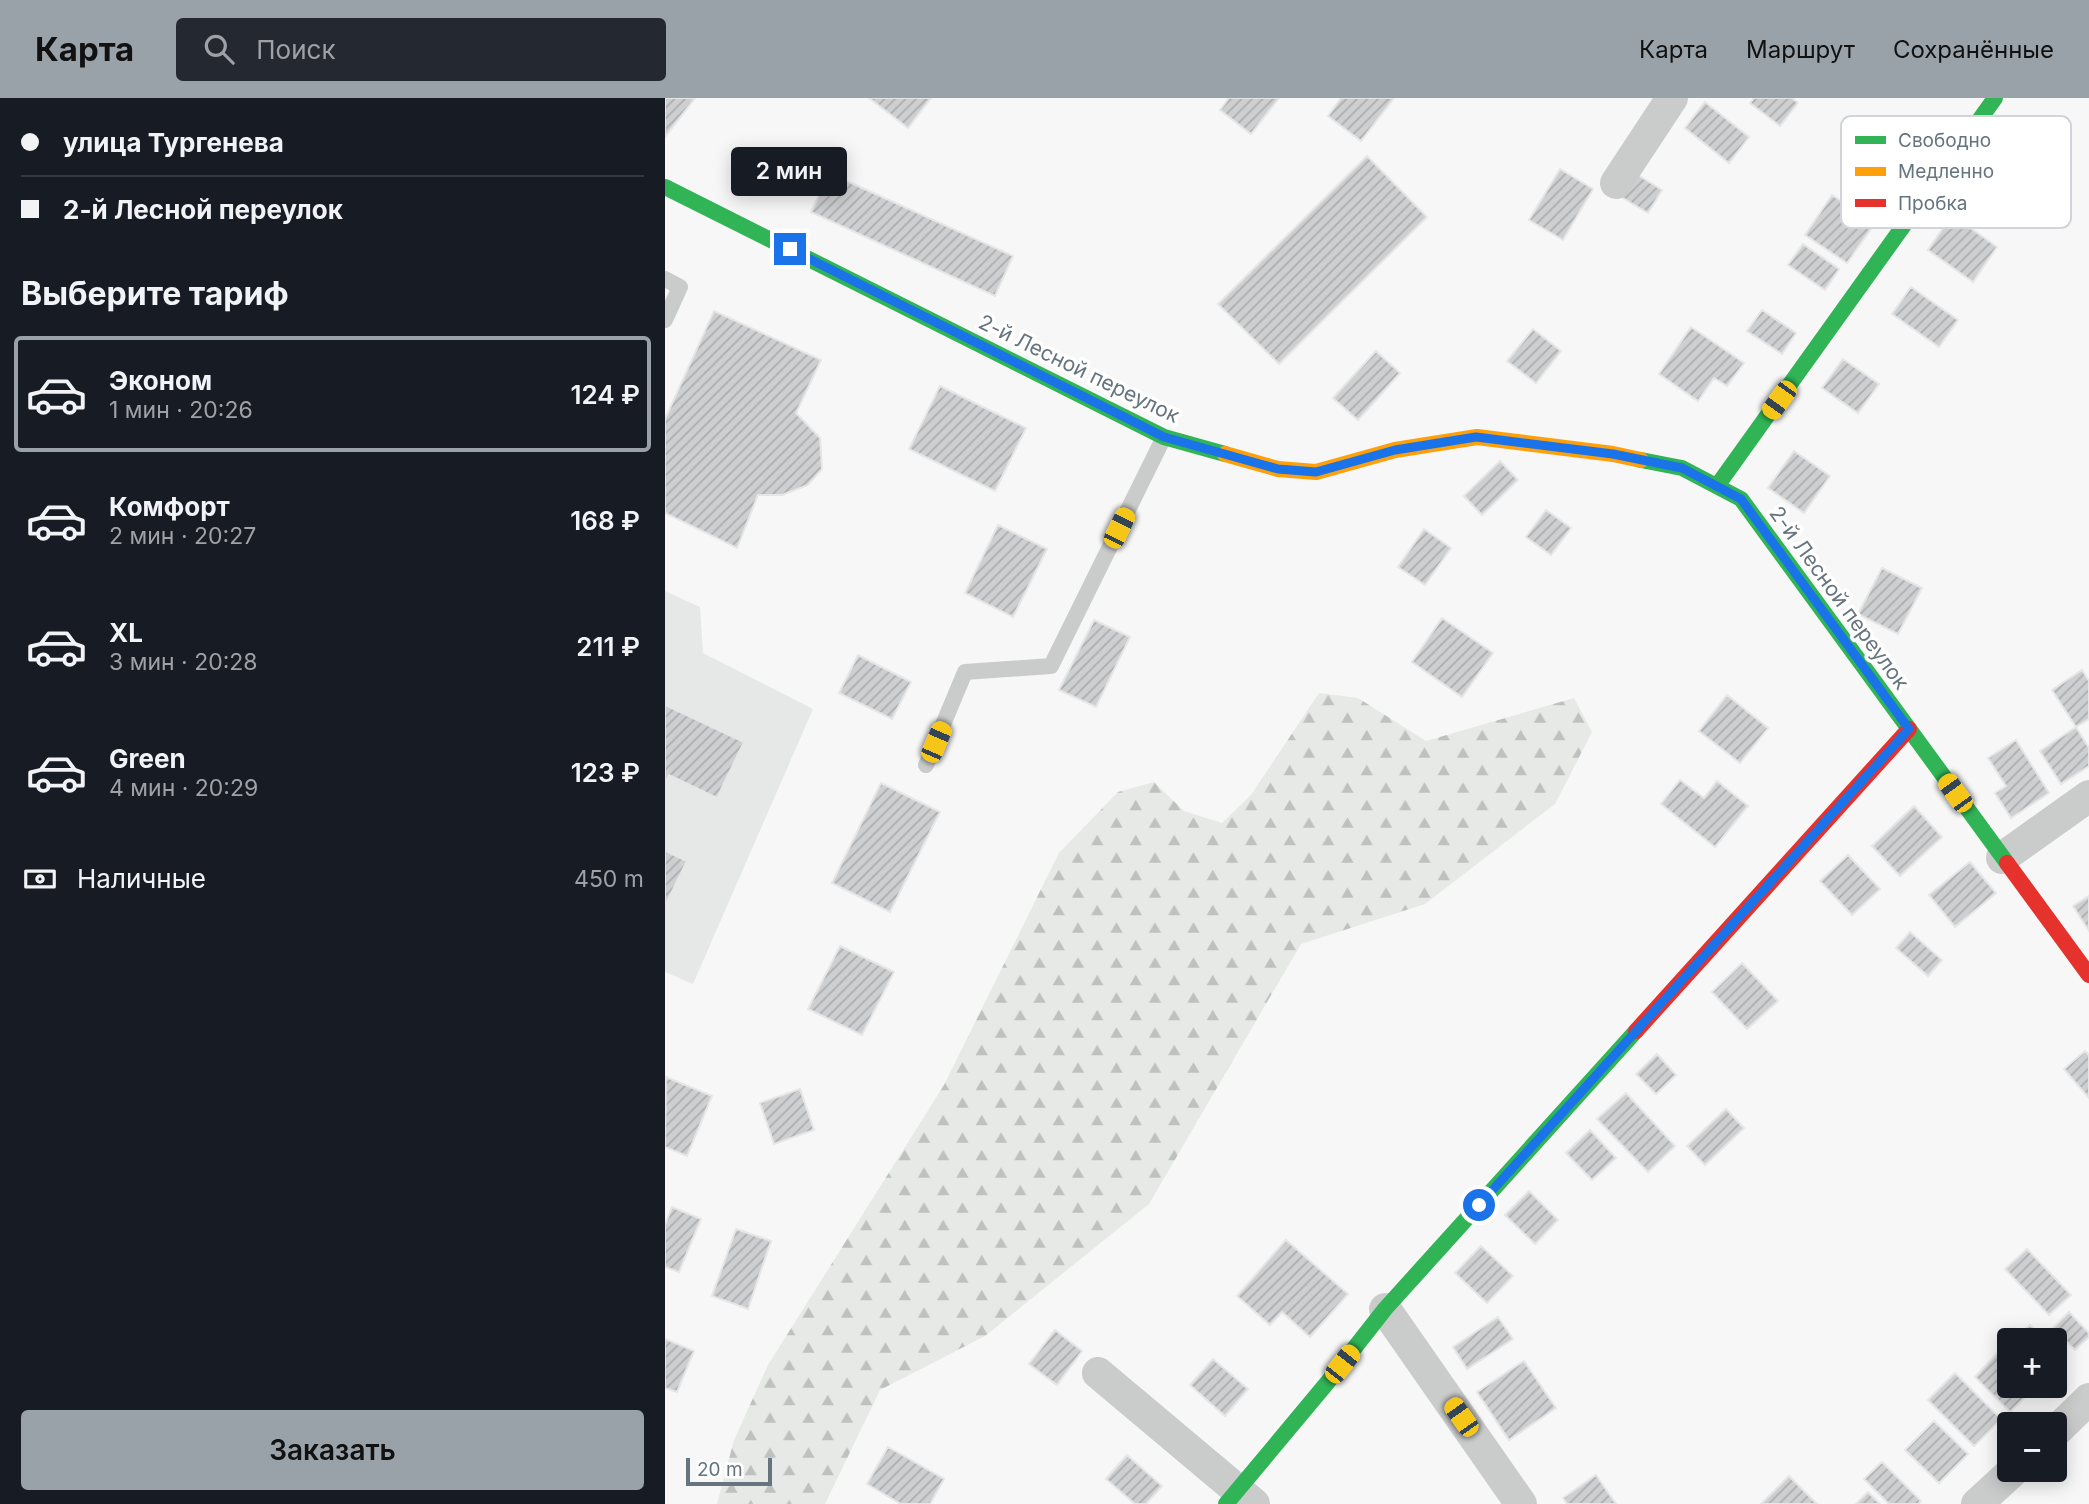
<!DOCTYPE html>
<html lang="ru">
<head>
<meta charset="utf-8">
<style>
  :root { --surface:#171b24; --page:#242831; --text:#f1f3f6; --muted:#9ea1a6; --line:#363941; --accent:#99a2a9 }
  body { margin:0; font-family:Inter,sans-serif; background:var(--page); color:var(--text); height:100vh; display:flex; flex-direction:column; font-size:26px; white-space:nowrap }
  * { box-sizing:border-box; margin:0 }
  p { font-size:23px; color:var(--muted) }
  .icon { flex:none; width:38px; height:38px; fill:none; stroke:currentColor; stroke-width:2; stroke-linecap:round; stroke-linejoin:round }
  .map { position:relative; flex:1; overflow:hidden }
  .sheet { display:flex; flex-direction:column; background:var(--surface); width:665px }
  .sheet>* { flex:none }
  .banner { display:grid; align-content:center; height:154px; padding:0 21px; background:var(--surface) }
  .tools { position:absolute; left:1332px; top:1230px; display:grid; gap:14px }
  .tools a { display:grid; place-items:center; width:70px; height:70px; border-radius:7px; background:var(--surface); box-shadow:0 4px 18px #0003; font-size:35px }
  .scale { position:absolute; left:21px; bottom:18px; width:86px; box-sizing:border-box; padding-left:7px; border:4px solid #66747f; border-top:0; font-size:19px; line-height:24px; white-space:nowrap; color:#66747f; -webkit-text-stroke:5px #fff; paint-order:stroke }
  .end { position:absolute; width:32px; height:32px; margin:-16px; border:9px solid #1a73e8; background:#fff; box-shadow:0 0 0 4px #fff }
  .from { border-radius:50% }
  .bubble { position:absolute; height:49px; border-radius:7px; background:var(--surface); box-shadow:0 4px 18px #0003; font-size:23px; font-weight:600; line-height:49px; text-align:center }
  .car { position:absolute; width:21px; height:42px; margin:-21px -10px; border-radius:9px; box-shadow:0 0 5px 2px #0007; background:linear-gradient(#f5c518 24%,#345 0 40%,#f5c518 0 76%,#345 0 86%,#f5c518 0) }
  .banner b { display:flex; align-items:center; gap:24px; height:66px; font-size:26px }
  .banner b+b { border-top:2px solid var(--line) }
  .banner i { width:18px; height:18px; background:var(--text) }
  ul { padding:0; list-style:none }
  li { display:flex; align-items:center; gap:21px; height:116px; margin:0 14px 10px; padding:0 7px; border:4px solid transparent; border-radius:7px }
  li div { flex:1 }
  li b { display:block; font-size:26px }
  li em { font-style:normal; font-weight:600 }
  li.current { border-color:var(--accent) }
  li>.icon { width:63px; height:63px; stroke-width:1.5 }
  h2 { padding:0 21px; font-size:32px; line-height:84px }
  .pay { display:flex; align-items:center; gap:18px; height:77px; padding:0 21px; font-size:26px }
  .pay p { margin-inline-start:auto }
  .button { display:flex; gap:14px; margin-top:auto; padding:14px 21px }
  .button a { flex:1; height:80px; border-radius:7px; background:var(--accent); color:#111; font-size:28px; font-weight:600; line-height:80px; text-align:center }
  header { display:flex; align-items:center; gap:42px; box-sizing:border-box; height:98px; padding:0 35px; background:var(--accent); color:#111 }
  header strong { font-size:33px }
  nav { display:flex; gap:38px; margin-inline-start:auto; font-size:24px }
  .search { width:490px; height:63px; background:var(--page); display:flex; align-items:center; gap:18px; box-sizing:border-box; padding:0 24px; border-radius:7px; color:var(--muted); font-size:26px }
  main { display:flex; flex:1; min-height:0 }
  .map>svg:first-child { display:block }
</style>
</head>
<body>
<header>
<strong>Карта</strong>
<div class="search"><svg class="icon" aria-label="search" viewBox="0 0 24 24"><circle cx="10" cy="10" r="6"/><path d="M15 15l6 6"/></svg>Поиск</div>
<nav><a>Карта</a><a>Маршрут</a><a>Сохранённые</a></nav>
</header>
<main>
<section class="sheet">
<div class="banner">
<b><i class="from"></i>улица Тургенева</b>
<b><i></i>2-й Лесной переулок</b>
</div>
<h2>Выберите тариф</h2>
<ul>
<li class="current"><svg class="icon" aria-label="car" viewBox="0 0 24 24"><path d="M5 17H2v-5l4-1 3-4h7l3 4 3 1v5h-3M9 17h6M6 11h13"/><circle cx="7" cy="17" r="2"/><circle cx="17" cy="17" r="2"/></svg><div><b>Эконом</b><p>1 мин · 20:26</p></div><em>124 ₽</em></li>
<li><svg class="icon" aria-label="car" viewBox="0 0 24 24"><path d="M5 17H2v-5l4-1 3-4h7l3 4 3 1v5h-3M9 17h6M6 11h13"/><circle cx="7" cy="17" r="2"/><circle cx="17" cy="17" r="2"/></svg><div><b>Комфорт</b><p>2 мин · 20:27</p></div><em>168 ₽</em></li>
<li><svg class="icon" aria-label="car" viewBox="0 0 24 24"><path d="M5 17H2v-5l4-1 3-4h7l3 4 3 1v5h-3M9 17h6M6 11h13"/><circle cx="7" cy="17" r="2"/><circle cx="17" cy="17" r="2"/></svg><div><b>XL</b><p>3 мин · 20:28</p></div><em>211 ₽</em></li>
<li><svg class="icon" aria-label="car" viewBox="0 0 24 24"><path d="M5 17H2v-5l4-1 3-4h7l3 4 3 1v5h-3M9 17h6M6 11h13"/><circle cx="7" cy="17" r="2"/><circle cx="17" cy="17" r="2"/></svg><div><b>Green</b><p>4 мин · 20:29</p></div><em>123 ₽</em></li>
</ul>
<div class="pay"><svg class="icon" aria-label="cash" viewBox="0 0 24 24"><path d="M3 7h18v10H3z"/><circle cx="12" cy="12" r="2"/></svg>Наличные<p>450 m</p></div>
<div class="button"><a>Заказать</a></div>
</section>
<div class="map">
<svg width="1424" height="1406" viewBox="0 0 1424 1406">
  <defs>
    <pattern id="forest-firs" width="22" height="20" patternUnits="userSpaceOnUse" patternTransform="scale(1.75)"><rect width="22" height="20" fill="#e6e9e5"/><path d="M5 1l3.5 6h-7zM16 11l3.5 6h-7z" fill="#bec1bf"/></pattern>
    <pattern id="building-hatch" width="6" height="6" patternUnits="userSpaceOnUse" patternTransform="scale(1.75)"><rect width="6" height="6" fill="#cecfd0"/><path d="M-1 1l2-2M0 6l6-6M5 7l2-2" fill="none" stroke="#abadae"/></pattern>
  </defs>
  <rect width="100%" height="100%" fill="#f7f7f7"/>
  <path fill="#e6e7e7" d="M0 493 35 509 38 555 148 611 28 886 0 874Z"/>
  <path fill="url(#forest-firs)" d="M654 595 693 600 761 643 909 600 927 634 890 706 760 806 636 846 484 1106 320 1238 215 1292 160 1406H52L69 1342 103 1267 279 987 394 755 453 694 489 684 519 713 557 725 586 697Z"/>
  <path fill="url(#building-hatch)" stroke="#e6e6e6" stroke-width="2" d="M0 0H30L0 39Z
    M204 0H266L243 30Z
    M564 0H614L586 36 555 12Z
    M676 0H729L696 43 663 18Z
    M1089 0H1127L1133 5 1115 28 1085 5Z
    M1040 4 1084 39 1064 65 1020 30Z
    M702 58 762 119 614 266 553 206Z
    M895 71 928 91 898 142 864 122Z
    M968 74 997 92 983 115 953 97Z
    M164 75 348 158 330 198 146 114Z
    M1167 97 1210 125 1182 165 1140 137Z
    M1287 117 1332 149 1308 184 1263 152Z
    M1138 146 1174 171 1160 192 1123 167Z
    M1246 189 1293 222 1274 249 1227 216Z
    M1097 212 1131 235 1117 256 1082 233Z
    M49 213 156 262 131 315 155 340 157 371 143 387 117 397H93L72 450 0 415V321Z
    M1026 229 1079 265 1062 288 1049 280 1033 303 994 276Z
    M868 231 896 253 871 285 842 263Z
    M711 253 735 275 693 322 668 300Z
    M1178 261 1214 286 1193 315 1157 290Z
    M275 288 361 330 330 393 244 351Z
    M1129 353 1165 378 1139 415 1103 390Z
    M835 363 853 382 817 417 799 398Z
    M881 412 906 430 886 457 861 439Z
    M333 427 382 451 348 519 300 495Z
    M759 431 786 450 760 487 733 469Z
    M1217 470 1257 490 1233 536 1193 516Z
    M777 520 828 555 797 599 747 564Z
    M429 522 465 539 431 609 394 592Z
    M193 557 246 584 227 621 174 595Z
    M1417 572 1424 583V621L1411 629 1387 592Z
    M1062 597 1103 630 1075 665 1034 633Z
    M0 607 79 644 52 700 4 677 0 685Z
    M1411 629 1424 650V668L1396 686 1375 653Z
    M1351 642 1384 695 1346 720 1330 695 1341 688 1323 660Z
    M1015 682 1039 700 1052 683 1083 708 1050 749 996 706Z
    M216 685 275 714 225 814 167 785Z
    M1249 708 1277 739 1235 778 1207 748Z
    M0 753 22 763 0 808Z
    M1183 757 1215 791 1187 817 1155 783Z
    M1305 764 1331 795 1290 829 1264 797Z
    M1424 798V833L1408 808Z
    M1245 834 1277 862 1263 878 1231 850Z
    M175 848 229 874 197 937 143 911Z
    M1077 865 1113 903 1082 931 1047 894Z
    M1420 953 1424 957V1000L1399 971Z
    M992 956 1011 977 991 996 971 976Z
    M1 979 47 998 22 1058 0 1049Z
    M135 991 149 1032 109 1046 95 1005Z
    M961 995 1010 1048 983 1074 932 1021Z
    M1061 1011 1079 1030 1040 1067 1022 1048Z
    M925 1032 951 1060 927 1082 901 1055Z
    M864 1093 893 1122 870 1146 840 1117Z
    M7 1109 36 1121 14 1174 0 1169V1127Z
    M71 1131 106 1143 83 1211 47 1198Z
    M621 1142 683 1196 645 1239 617 1214 605 1227 572 1198Z
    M816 1148 848 1178 822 1205 790 1175Z
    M1362 1151 1406 1197 1384 1217 1340 1171Z
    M1404 1214 1424 1235V1239L1410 1252 1388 1230Z
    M833 1219 848 1241 802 1271 788 1249Z
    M1365 1227 1381 1242H1350Z
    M390 1232 417 1253 392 1287 364 1266Z
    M0 1241 29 1253 12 1294 0 1290Z
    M1333 1254 1344 1265V1288H1367L1369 1290 1345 1314 1310 1279Z
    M548 1261 583 1291 560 1318 525 1287Z
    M859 1263 891 1310 844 1342 812 1294Z
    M1290 1275 1336 1321 1309 1348 1263 1302Z
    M1269 1323 1303 1356 1274 1385 1240 1352Z
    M223 1349 279 1381 265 1406H236L202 1386Z
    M462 1357 497 1388 481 1406H470L441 1381Z
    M1217 1364 1256 1403 1253 1406H1224L1199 1381Z
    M931 1377 951 1406H902L898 1400Z
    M1124 1378 1152 1406H1096Z
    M1203 1394 1215 1406H1191Z"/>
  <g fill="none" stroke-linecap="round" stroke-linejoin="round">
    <path stroke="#cacccc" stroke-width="16" d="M0 181 15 189 0 222
      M261 667 300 574 386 568 499 339"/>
    <path stroke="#cacccc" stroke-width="32" d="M951 85 1007 0
      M1337 760 1424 698
      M720 1211 856 1406
      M433 1275 589 1406
      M1390 1334 1424 1301
      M1312 1406 1349 1372"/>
    <path stroke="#30b455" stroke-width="16" d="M0 89 499 339 560 356
      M976 362 1017 370 1076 401 1342 765
      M1052 388 1330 0
      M561 1406 662 1285 720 1211 971 933"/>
    <path stroke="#ff9f0a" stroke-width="16" d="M560 356 613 371 651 374 730 352 812 339 948 356 976 362"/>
    <path stroke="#e5322d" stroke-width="16" d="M1342 765 1424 877
      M971 933 1244 631"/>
  </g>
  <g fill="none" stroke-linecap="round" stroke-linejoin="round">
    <path stroke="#1a73e8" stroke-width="9" d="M125 151 499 339 613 371 651 374 730 352 811 339 948 356 1017 370 1076 401 1244 631 814 1107"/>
  </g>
  <g text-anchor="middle" stroke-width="7" stroke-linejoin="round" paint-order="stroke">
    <g font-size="21" fill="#66747f" stroke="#fff">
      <text transform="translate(414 271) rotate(26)" y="7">2-й Лесной переулок</text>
      <text transform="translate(1174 500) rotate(54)" y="7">2-й Лесной переулок</text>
    </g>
  </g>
  <rect x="1176" y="18" width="230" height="112" rx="10" fill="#fff" stroke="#d1d5d9" stroke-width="2"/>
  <rect x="1190" y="38" width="31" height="8" fill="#30b455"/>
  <rect x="1190" y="69" width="31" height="9" fill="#ff9f0a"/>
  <rect x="1190" y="101" width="31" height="8" fill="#e5322d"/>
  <g font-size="19" fill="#66747f">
    <text x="1233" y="49">Свободно</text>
    <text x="1233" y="80">Медленно</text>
    <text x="1233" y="112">Пробка</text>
  </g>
</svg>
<div class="tools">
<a>+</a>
<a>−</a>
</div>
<div class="scale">20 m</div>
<i class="end from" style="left:814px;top:1107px"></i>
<i class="end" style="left:125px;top:151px"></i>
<div class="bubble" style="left:66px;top:49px;width:116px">2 мин</div>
<i class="car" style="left:1114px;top:302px;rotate:216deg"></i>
<i class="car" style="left:454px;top:430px;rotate:26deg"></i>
<i class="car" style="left:271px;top:644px;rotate:23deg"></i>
<i class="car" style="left:1290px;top:695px;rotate:324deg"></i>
<i class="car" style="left:677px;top:1266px;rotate:38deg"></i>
<i class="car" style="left:796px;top:1319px;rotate:325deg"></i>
</div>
</main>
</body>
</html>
